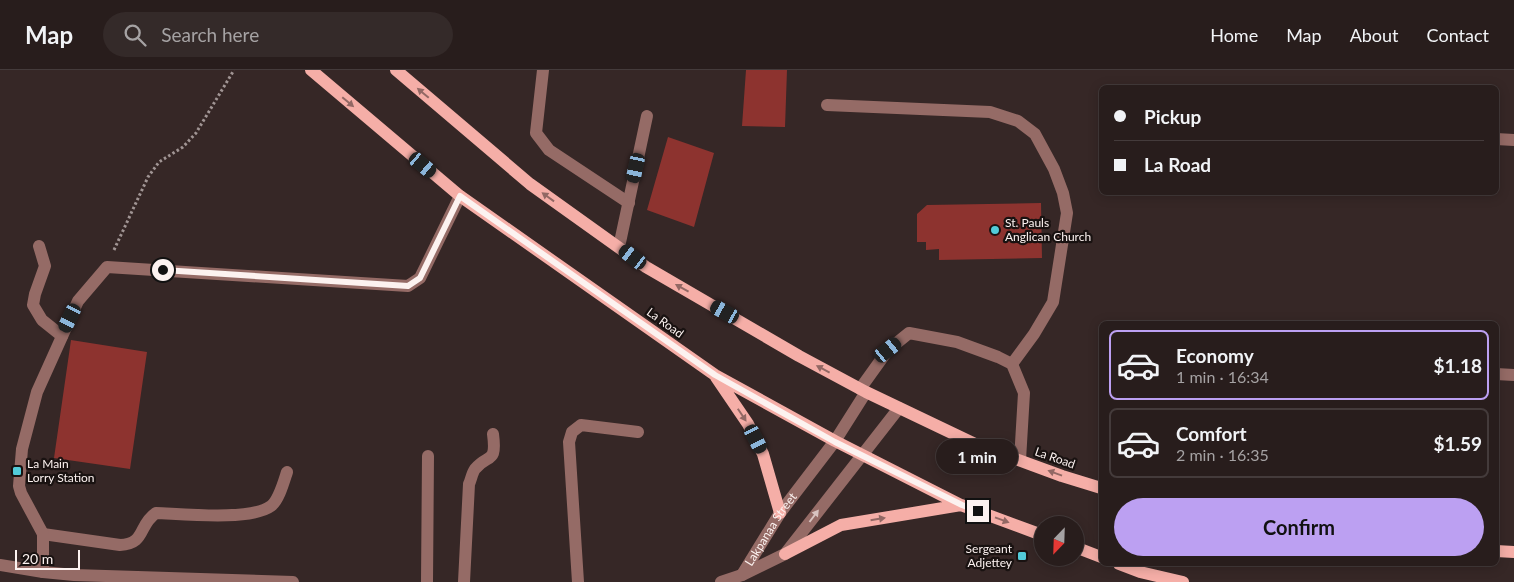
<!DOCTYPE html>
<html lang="en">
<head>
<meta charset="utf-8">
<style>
  :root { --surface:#281d1c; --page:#342a29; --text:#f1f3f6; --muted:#a5a2a3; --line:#443b3b; --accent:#bca0f2 }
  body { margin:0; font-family:Lato,sans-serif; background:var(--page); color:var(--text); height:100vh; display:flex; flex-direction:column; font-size:19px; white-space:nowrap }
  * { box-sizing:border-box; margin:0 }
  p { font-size:16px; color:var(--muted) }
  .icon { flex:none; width:28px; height:28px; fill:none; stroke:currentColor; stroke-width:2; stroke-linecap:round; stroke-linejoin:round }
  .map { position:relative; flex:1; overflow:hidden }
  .sheet { position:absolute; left:1099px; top:251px; width:400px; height:245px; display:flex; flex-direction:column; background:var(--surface); border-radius:8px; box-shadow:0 2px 12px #0003,0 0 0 1px var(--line) }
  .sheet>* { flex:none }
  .top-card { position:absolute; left:1099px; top:15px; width:400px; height:110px; border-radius:8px; box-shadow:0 2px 12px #0003,0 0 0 1px var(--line); display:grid; align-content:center; height:110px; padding:0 15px; background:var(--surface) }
  .needle { width:32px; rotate:203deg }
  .tools { position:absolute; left:1034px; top:446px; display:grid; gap:10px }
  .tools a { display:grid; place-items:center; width:50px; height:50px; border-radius:50%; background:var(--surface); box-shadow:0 2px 12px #0003,0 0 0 1px var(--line); font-size:25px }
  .scale { position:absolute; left:15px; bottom:12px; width:65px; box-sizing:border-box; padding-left:5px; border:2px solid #fcf2f0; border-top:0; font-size:14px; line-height:18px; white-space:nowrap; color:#fcf2f0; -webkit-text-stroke:4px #191211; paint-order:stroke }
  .end { position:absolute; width:22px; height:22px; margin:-11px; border:6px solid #fcf2f0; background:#111; box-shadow:0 0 0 2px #111 }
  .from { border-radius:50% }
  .bubble { position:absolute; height:35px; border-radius:18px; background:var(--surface); box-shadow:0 2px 12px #0003,0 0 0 1px var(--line); font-size:16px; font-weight:700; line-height:35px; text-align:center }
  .car { position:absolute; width:15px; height:30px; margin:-15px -8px; border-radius:6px; box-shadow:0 0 4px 1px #0007; background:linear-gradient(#222 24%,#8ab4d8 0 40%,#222 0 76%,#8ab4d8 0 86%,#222 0) }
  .top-card b { display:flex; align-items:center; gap:18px; height:48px; font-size:19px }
  .top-card b+b { border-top:1px solid var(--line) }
  .top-card i { width:12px; height:12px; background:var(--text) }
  ul { padding:9px 0 0; list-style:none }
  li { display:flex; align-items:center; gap:15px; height:70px; margin:0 10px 8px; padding:0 5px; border:2px solid var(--line); border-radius:8px }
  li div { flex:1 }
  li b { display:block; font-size:19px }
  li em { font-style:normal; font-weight:700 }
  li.current { border-color:var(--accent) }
  li>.icon { width:45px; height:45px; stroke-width:1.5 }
  .button { display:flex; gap:10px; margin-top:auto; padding:10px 15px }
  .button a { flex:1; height:58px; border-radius:30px; background:var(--accent); color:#111; font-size:20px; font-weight:700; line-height:58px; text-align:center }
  header { display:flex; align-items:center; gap:30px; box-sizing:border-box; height:70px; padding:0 25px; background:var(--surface); border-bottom:1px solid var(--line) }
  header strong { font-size:24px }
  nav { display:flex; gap:28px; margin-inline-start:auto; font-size:18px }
  .search { width:350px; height:45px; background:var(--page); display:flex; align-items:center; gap:12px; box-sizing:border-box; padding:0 18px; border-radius:28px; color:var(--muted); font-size:19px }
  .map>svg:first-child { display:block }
</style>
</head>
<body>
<header>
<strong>Map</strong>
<div class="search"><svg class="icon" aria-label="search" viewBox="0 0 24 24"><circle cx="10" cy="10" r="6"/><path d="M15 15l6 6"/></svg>Search here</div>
<nav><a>Home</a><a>Map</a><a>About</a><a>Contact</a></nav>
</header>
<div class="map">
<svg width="1514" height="512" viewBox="0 0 1514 512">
  <rect width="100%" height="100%" fill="#362726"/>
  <path fill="#8d332f" d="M746 0H787L785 57 742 56Z
    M668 67 714 83 694 157 647 140Z
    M1041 133 1042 188 939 190V179L926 180V172H917V144L927 135Z
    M71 270 147 282 130 399 54 388Z"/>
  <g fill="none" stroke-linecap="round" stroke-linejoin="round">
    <path stroke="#a19594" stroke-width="3" stroke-dasharray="2.5 2.5" stroke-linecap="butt" d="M114 180 148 107 159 92 183 77 196 63 234 0"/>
    <g stroke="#956b66" stroke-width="12">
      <path d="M543 0 536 63 549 80 629 133"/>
      <path d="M827 35 990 42 1018 51 1035 64 1054 99 1063 123 1067 143 1053 232 1034 264 1012 294"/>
      <path d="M1496 69 1514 70"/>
      <path d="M39 176 45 196 35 224 33 235 42 250 62 266"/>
      <path d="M619 177 647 46"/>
      <path d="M1496 304 1514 305"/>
      <path d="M860 319 888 280 909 263 957 272 998 287 1012 294 1024 323 1020 390"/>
      <path d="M43 464 120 475C146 474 138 455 156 443 183 444 251 451 271 436 279 430 284 411 287 402"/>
      <path d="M0 495 43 502 74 505 293 512"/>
      <path d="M43 502V464L21 423 19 416 22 379 37 322 78 231 107 197 408 216 420 208 460 126"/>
      <path id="s1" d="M742 505 780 443 835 371 866 322"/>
      <path d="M427 512 428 386"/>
      <path d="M464 512 469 414C471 410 472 403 475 399 488 383 497 395 493 364"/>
      <path d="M578 512 569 372 572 362 581 355 638 362"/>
      <path d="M721 512 742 505 785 484 899 338"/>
    </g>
    <path stroke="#f5aea7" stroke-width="12" d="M311 0 460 126 715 305 835 371 961 435 1042 465
      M396 0 530 114 646 197 799 286 866 322 977 375 1062 406 1101 418
      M716 307 748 354 763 384 780 443
      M1075 477 1101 487
      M1496 481 1514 482
      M785 484 841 455 961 435
      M1119 494 1140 502 1183 512"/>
  </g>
  <defs><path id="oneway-solid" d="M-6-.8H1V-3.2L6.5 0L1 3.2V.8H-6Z" transform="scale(1.25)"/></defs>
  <g fill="#926864">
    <use href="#oneway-solid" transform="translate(423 23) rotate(-140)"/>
    <use href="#oneway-solid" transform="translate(348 32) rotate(40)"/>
    <use href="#oneway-solid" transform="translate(548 127) rotate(-144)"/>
    <use href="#oneway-solid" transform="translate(682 218) rotate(-151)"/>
    <use href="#oneway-solid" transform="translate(823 299) rotate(-152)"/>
    <use href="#oneway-solid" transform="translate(742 345) rotate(56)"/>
    <use href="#oneway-solid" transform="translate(1055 403) rotate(-160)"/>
    <use href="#oneway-solid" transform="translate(878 449) rotate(-9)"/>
    <use href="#oneway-solid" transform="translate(1002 450) rotate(20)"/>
  </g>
  <use fill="#d8c3c0" href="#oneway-solid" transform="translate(814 446) rotate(-53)"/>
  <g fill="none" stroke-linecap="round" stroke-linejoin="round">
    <path stroke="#fcf2f0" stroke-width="6" d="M163 200 408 216 420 208 460 126 715 305 835 372 962 435 978 441"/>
  </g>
  <g fill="#52cbd9" stroke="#191211" stroke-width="2">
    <circle cx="995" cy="160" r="5"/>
    <rect x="12" y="396" width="10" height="10" rx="2.5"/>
    <rect x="1017" y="481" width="10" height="10" rx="2.5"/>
  </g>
  <g text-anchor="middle" stroke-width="4.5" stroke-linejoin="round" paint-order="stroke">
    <g font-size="12" fill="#fcf2f0" stroke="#191211" text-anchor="start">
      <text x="1005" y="157">St. Pauls<tspan x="1005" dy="14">Anglican Church</tspan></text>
      <text x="27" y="398">La Main<tspan x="27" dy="14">Lorry Station</tspan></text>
      <text x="1012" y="483" text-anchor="end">Sergeant<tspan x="1012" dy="14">Adjettey</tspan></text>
    </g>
    <g font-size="12" fill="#fcf2f0" stroke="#191211">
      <text transform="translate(665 253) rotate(36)" y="4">La Road</text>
      <text transform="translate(1055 388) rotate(19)" y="4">La Road</text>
      <text dy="4" stroke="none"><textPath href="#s1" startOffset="54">Lakpanaa Street</textPath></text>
    </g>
  </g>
</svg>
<div class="tools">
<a><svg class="needle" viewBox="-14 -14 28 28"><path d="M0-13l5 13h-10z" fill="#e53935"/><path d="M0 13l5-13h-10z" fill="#a5a2a3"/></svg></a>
</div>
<div class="scale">20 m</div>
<i class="end from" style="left:163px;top:200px"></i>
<i class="end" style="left:978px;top:441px"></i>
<div class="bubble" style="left:936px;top:369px;width:82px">1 min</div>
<i class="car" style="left:423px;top:95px;rotate:130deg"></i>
<i class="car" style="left:636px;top:98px;rotate:192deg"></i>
<i class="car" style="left:633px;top:187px;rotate:307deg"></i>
<i class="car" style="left:725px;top:242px;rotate:299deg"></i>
<i class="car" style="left:70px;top:248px;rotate:206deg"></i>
<i class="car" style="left:888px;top:280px;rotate:51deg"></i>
<i class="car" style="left:756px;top:369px;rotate:153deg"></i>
<div class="top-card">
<b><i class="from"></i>Pickup</b>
<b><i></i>La Road</b>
</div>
<section class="sheet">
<ul>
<li class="current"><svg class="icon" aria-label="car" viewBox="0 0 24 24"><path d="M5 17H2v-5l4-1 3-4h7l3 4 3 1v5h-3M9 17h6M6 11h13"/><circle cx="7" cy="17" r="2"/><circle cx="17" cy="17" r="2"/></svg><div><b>Economy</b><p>1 min · 16:34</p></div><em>$1.18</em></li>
<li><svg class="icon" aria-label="car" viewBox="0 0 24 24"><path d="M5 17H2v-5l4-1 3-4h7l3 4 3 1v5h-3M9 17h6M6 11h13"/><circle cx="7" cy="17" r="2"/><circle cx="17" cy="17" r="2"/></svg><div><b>Comfort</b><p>2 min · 16:35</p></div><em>$1.59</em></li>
</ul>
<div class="button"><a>Confirm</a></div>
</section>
</div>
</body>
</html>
